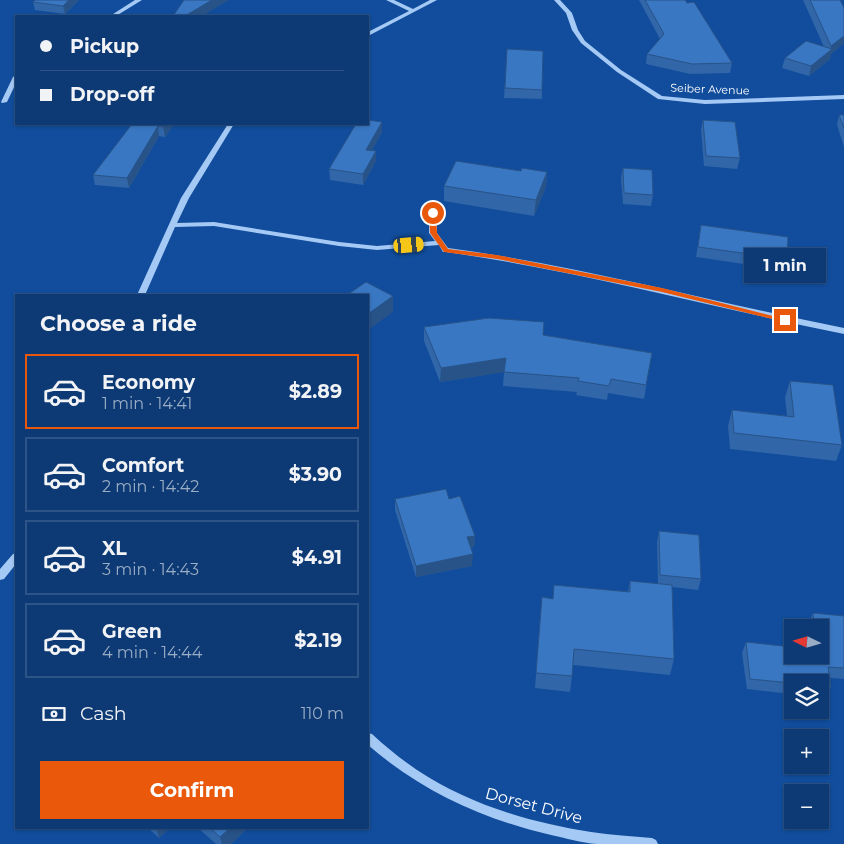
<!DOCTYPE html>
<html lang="en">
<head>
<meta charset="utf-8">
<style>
  :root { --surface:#0d3a75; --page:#1b457d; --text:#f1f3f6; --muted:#9aadc5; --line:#2d5487; --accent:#ea580c }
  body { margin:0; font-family:Montserrat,sans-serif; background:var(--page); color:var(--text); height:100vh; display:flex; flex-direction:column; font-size:19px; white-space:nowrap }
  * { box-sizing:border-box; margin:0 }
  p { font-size:16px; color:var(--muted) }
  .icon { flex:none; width:28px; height:28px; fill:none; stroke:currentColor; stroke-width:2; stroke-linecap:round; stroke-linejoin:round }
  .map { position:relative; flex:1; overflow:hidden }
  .panel { position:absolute; left:15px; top:294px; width:354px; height:535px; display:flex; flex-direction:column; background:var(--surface); border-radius:0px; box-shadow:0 1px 4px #0004,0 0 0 1px var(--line) }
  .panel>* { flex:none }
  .guide { position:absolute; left:15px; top:15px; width:354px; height:110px; border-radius:0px; box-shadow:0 1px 4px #0004,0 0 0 1px var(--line); display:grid; align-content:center; height:110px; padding:0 25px; background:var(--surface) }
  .needle { width:32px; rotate:275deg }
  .controls { position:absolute; left:784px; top:619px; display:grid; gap:10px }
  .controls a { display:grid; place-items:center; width:45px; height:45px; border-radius:0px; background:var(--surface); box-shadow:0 1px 4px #0004,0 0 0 1px var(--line); font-size:25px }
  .end { position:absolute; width:22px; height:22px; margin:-11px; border:6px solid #ea580c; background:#fff; box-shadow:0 0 0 2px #fff }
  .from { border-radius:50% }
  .bubble { position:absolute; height:35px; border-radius:0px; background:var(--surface); box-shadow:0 1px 4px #0004,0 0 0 1px var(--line); font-size:16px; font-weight:700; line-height:35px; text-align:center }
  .car { position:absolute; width:15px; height:30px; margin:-15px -8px; border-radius:6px; box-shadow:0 0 4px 1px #0007; background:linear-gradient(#f5c518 24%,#345 0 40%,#f5c518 0 76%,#345 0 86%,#f5c518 0) }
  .guide b { display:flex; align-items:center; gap:18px; height:48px; font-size:19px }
  .guide b+b { border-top:1px solid var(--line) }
  .guide i { width:12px; height:12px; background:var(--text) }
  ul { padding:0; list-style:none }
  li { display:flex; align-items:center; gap:15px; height:75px; margin:0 10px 8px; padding:0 15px; border:2px solid var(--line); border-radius:0px }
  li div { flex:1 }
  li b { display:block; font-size:19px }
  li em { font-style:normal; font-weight:700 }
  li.active { border-color:var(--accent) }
  li>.icon { width:45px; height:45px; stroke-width:1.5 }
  h2 { padding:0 25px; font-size:22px; line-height:60px }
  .pay { display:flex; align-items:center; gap:12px; height:55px; padding:0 25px; font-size:19px }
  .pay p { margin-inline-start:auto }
  .button { display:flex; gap:10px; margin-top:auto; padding:10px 25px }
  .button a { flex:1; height:58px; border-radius:0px; background:var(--accent); color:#fff; font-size:20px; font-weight:700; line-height:58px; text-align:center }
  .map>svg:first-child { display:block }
</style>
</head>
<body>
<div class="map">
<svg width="844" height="844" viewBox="0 0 844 844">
  <rect width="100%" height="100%" fill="#114d9c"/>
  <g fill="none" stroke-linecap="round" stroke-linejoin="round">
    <path fill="#a5c9f5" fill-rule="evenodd" d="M135 0H142L116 16H110Z
      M386 0H394L413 9 430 0H437L368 36V32L409 11Z
      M554 0H560L572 13 578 30 585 41 621 70 662 96 705 100 844 95V99L705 104 658 99 617 72 581 43 572 30 566 13Z
      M16 75V83L7 102 2 103 1 102 13 77Z
      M228 124H234L189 198 177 223 214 222 339 242 377 246 435 241 429 233V213L433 211 437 213V233L448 248C582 266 712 302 844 328V334C711 307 580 271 446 252H443L439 245 377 250 339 246 214 226 175 227 145 295H137L181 198Z
      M16 553V564L4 579 0 580V569L13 554Z
      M368 733 372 734C386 747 401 759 417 770 468 804 531 823 591 832 611 835 632 836 652 838L656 840 658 844C638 844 617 844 597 844 581 843 566 838 551 835 482 819 421 791 368 745Z"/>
  </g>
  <path fill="#3166a8" d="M79 0 65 14 35 10 33 2Z
    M639 0H685L732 63 730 73 690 74 646 64 647 54 660 39Z
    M803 0H840L844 8V43L831 54 830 59 809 76 782 68 785 58 824 47Z
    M507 49 542 90V99L504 98Z
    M839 115H844V147L837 125Z
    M703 120 740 158 737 169 704 166 701 130Z
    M132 124H174L165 137 159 136 129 188 95 185 93 175Z
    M382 132 372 150 376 151V161L363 185 330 180 329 169Z
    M623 168 653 195 651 206 623 204 621 178Z
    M547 172 546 187 534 216 444 201V186Z
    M701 225 787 259 784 270 696 257Z
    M424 327 543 335 652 353 644 399 608 393 607 400 576 395 577 392 503 386 504 372 440 382 424 341Z
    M790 381 842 445 836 461 730 449 728 426 732 410 787 416 785 397Z
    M395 499H449L475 536 474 547 470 548 472 566 416 577 395 510Z
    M659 531 701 579 698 590 672 587 674 659 670 675 573 665 572 676 570 692 535 688 542 597 553 599 554 585 628 592 630 581 658 584 657 542Z
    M813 613 844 616V679L830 678 831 687 827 697H820V682H792V694L747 689 742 653 746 642 820 655V628H809L808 624Z
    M148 828H170L159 838Z
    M198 828H248L231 844H216Z"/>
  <path fill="#285388" d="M69 0H79L65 14 63 6Z
    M212 0H229L202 16H185Z
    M844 36V43L831 54 830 59 809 76 811 66 830 51 831 46Z
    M382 122V132L367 160 366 150Z
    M165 124H174L165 137 163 127Z
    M158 126 159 136 129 188 127 178Z
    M376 151V161L363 185V174Z
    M547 172 546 187 534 216 536 200Z
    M393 296V312L368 330V314Z
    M506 358 505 372 440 382 441 368Z
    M475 536 474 547 466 548 467 537Z
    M473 554 472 566 416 577V566Z
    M156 828H170L159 838Z
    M230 828H248L231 844H222L220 837Z"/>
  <path fill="#3977c3" stroke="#285388" d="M35 0H69L63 6 33 2Z
    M184 0H212L185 16H173Z
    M645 0H685L687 3 694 2 732 63 692 64 647 54 664 34Z
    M810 0H840L844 8V36L831 46Z
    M806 41 832 49 811 66 785 58Z
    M507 49 543 51 542 90 505 88Z
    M839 115H844V128Z
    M368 120 382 122 366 150 376 151 363 174 329 169 356 124H368Z
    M703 120 735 122 740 158 706 156Z
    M132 124H165L163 127 158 126 127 178 93 175Z
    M456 161 521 171 522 168 547 172 536 200 444 186Z
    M623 168 652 170 653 195 624 193Z
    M701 225 788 237 787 259 698 247Z
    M366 282 393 296 368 314V295H347Z
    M489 318 544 322 543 335 652 353 646 385 611 379 609 386 578 381 579 378 504 372 506 358 441 368 424 327Z
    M790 381 833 385 842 445 734 433 732 410 794 417Z
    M446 489 449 499 460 496 475 536 467 537 473 554 416 566 395 499Z
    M659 531 699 535 701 579 660 575Z
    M630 581 672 585 674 659 574 649 572 676 536 673 542 597 553 599 554 585 630 592Z
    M813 613 844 616V668L828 667 831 687 820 686V682L792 683 750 679 746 642 792 647V655H820V628H815Z
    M210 828H230L220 837Z"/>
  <path fill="#ea580c" d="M433 211 436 213 437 233 448 249 497 255 662 288 789 320 785 322 662 292 497 259 444 252 430 233 429 213Z"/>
  <g text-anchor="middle" stroke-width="4" stroke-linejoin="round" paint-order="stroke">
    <g font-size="11" fill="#fff" stroke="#114d9c">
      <text transform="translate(710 89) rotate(2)" y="4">Seiber Avenue</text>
    </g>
    <g font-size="16" fill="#fff" stroke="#114d9c">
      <text transform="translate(534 805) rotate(15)" y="6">Dorset Drive</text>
    </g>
  </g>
</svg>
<div class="controls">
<a><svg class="needle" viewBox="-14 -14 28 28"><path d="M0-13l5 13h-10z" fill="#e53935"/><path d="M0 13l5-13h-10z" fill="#9aadc5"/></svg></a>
<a><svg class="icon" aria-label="layers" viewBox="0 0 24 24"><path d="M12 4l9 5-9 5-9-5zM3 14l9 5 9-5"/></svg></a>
<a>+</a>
<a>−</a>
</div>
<i class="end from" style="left:433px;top:213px"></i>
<i class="end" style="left:785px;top:320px"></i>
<div class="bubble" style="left:744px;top:248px;width:82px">1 min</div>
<i class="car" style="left:409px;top:245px;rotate:85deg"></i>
<div class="guide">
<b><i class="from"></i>Pickup</b>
<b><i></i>Drop-off</b>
</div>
<section class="panel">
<h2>Choose a ride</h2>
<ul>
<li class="active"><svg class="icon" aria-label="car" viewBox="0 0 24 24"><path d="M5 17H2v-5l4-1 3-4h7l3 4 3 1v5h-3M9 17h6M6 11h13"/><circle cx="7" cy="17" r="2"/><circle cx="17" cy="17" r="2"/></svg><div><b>Economy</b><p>1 min · 14:41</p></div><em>$2.89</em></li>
<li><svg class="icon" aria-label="car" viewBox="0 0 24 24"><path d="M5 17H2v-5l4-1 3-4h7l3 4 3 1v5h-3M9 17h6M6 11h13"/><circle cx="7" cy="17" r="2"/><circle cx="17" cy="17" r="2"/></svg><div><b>Comfort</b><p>2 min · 14:42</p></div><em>$3.90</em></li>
<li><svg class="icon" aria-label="car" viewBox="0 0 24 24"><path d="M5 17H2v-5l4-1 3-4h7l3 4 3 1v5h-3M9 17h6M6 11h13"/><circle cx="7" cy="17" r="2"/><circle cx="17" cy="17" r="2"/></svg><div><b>XL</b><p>3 min · 14:43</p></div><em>$4.91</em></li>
<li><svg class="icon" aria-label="car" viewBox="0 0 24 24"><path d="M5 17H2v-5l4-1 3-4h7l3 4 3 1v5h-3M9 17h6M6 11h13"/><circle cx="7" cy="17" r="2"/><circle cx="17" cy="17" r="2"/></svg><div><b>Green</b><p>4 min · 14:44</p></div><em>$2.19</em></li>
</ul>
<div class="pay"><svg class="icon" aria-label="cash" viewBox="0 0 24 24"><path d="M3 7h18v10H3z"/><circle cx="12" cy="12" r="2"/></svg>Cash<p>110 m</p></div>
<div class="button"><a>Confirm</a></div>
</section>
</div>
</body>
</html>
